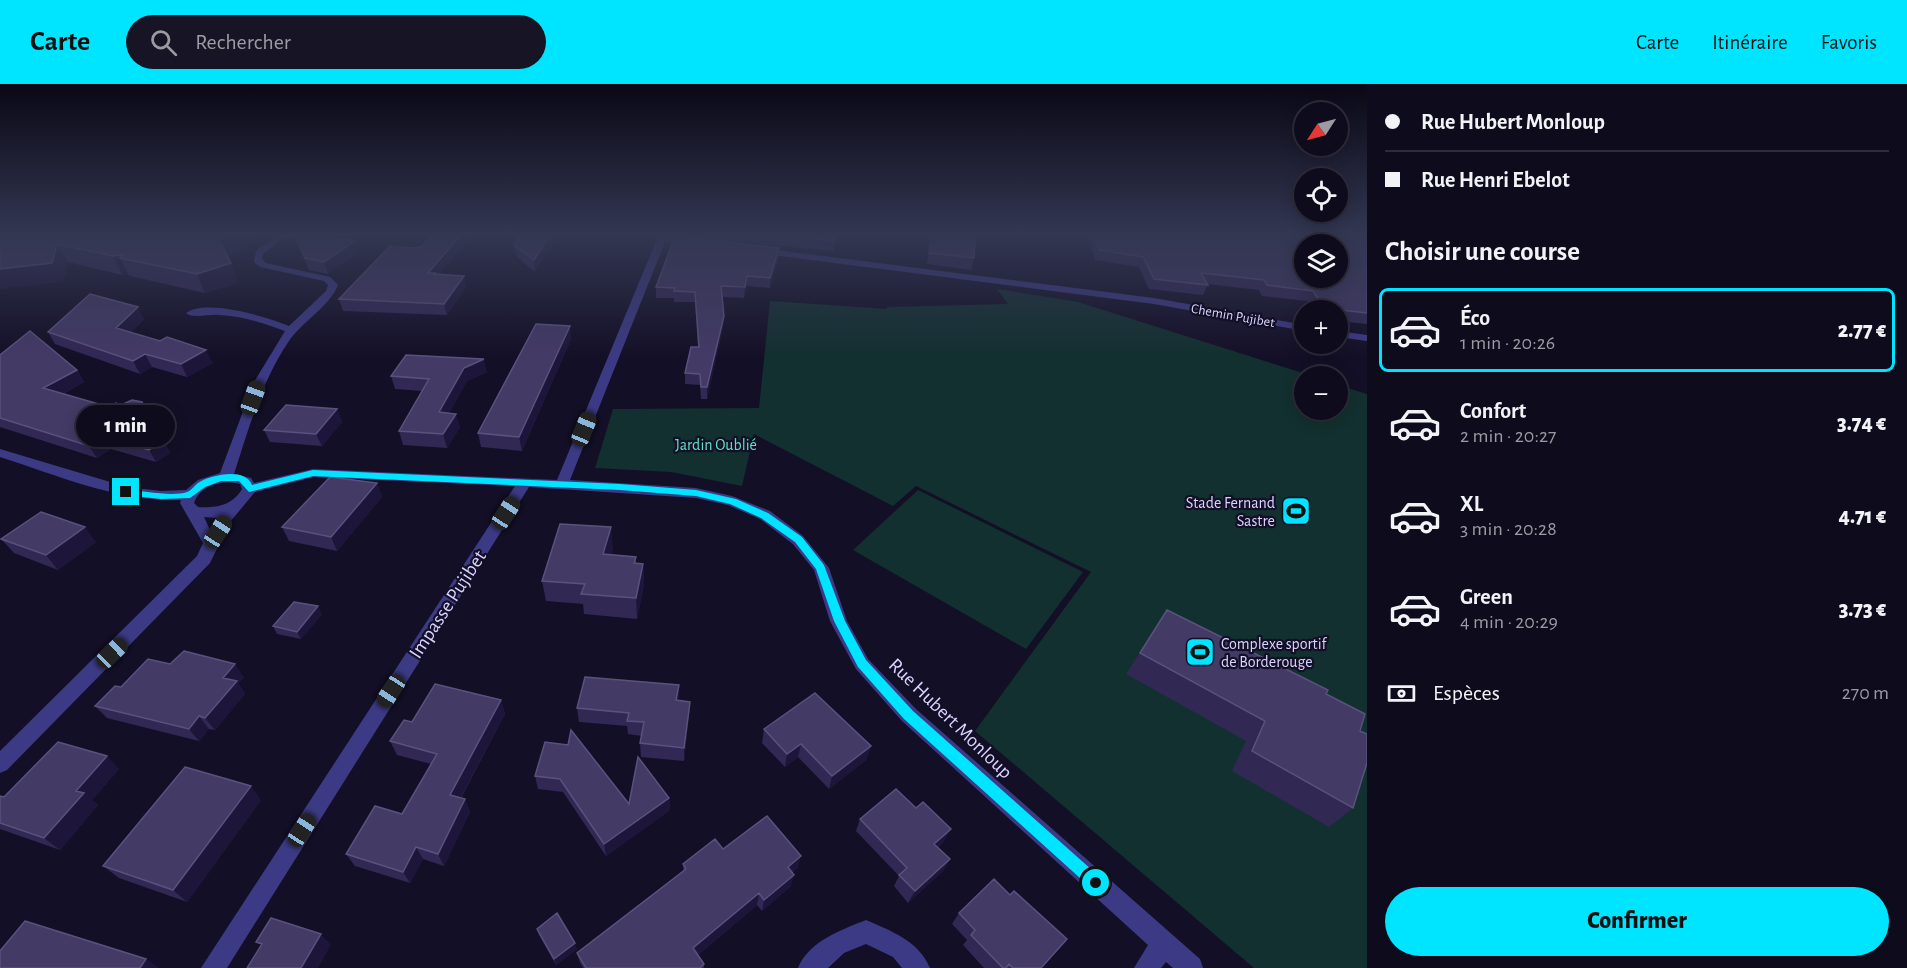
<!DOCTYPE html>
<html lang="fr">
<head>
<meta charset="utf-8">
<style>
  :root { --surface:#0e0b1c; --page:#171425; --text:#f1f3f6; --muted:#9b9ba3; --line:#2e2b3b; --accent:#00e5ff }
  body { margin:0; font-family:"Alegreya Sans",sans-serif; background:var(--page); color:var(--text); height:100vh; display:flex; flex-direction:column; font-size:22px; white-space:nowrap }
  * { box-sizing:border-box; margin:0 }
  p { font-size:20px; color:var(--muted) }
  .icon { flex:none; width:33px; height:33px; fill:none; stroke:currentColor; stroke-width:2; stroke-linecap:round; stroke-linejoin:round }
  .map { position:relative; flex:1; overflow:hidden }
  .side { display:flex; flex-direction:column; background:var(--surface); width:540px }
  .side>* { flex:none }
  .top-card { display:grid; align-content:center; height:132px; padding:0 18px; background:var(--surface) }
  .needle { width:39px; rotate:234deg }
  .tools { position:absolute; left:1294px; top:18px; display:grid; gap:12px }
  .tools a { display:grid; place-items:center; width:54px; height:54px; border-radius:50%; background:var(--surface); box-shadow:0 3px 15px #0003,0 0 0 2px var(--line); font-size:30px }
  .end { position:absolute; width:27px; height:27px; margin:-14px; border:8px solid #00e5ff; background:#111; box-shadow:0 0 0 3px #111 }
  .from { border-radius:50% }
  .bubble { position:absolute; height:42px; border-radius:21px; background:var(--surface); box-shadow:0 3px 15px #0003,0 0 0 2px var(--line); font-size:20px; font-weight:800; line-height:42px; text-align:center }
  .car { position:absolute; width:18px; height:36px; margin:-18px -9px; border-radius:8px; box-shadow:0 0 4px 2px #0007; background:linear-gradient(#222 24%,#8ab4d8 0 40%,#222 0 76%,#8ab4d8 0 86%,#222 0) }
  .top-card b { display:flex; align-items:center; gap:21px; height:57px; font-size:22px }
  .top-card b+b { border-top:2px solid var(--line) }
  .top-card i { width:15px; height:15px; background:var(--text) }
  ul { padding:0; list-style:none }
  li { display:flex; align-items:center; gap:18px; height:84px; margin:0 12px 9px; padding:0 6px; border:3px solid transparent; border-radius:9px }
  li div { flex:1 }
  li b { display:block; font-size:22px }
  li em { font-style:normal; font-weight:800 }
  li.current { border-color:var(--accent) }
  li>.icon { width:54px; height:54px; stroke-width:1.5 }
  h2 { padding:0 18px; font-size:27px; line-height:72px }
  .pay { display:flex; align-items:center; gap:15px; height:66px; padding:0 18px; font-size:22px }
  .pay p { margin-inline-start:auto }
  .primary-button { display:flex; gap:12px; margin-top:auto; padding:12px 18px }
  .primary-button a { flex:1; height:69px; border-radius:36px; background:var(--accent); color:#111; font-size:24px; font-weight:800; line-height:69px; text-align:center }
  header { display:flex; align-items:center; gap:36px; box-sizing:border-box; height:84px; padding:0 30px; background:var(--accent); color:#111 }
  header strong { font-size:28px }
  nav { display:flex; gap:33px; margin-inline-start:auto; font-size:21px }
  .search { width:420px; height:54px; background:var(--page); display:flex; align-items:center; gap:15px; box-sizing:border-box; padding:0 21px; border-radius:33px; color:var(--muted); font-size:22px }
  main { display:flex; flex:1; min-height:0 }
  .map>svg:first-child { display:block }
</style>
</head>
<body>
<header>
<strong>Carte</strong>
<div class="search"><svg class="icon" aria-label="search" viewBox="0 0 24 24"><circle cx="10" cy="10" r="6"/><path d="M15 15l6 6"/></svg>Rechercher</div>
<nav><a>Carte</a><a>Itinéraire</a><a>Favoris</a></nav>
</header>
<main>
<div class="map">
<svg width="1367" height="884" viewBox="0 0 1367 884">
  <rect width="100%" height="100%" fill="#130f26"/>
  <path fill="#12302f" d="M997 205 1078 218 1312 292H1305V326H1338V301L1367 310V884H1254L975 647 1091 488 916 402 893 422 754 350 742 402 671 388 595 384 613 325 759 324 770 217 887 225V223L1008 220Z
    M918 406 1083 488 1026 565 853 466Z"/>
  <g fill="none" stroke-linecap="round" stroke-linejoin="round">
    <path fill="#3d3a85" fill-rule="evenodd" d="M279 150H289L263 170 262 175 266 179 330 193 338 201C329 223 303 237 289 257 262 296 249 344 234 390L251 394 254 399 313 385 557 396 657 155 660 150H668L667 153 697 157 698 159 694 162 665 158 570 396 696 404 732 412 770 427 803 452 829 484 847 537 868 575 916 625 1200 875 1203 884H1173L1166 878 1161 884H1134L1148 861 902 637 856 585 830 537 814 486 793 460 760 435 728 421 696 414 529 403 227 884H201L515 402 313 393 255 408 230 438 210 479 7 686 0 689V667L197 472 203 459 180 419 181 416C119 418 59 392 0 373V365L127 403 161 407 186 406 198 396 220 389 254 298 285 247C263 239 242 232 219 231 209 230 193 235 186 229 206 214 268 233 289 242L326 207 328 201 324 197 260 183 254 178 256 167ZM229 398 240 400 242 405C232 422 216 424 198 423L194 419C200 403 214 399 229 398ZM204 433 218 434 210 446Z
      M760 164 1154 214 1305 241V247L1154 220 757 169V165Z
      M1338 247 1367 251V257L1338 253Z
      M866 836C891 847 919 857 930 884H902L893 873 866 860 844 869 828 884H798C809 857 841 846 866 836Z"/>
  </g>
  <path fill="#312854" d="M13 150H265L228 173 239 198 205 209 130 192 128 190 122 191 68 178 63 198Z
    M294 150 355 157 359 169 328 190 309 186Z
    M434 150H473L438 191 464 192 466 203 447 231 343 227 339 215 413 164 421 163Z
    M522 150H559L535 188 516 172 514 161Z
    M684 150H839L833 167 696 154 779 164 778 175 770 204 747 202 744 214 722 213 723 243 707 315H701L700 301 685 300V289L698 263 695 218H674V214H656V203L684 152Z
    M931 150 974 174 971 186 927 180Z
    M1088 150H1367V240L1338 237V226H1313L1307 217 1262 212 1259 206 1208 200 1203 211 1149 205 1139 183 1095 176Z
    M144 235 131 248 213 279 187 293 152 283 140 290 55 260 48 248Z
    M571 255 522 367 481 363 478 349Z
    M0 271 77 286 84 298 63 310 109 323 119 322 149 330 170 369 156 378 111 365 97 374 0 343Z
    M487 288 467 297 449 329 460 343 447 364 403 361 399 347 422 307 395 305 391 292Z
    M337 325 342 338 322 362 270 358 264 346Z
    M377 399 382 413 337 467 289 457 282 443Z
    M1 455 96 458 58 486 14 469Z
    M613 464 611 471 636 473V479L643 480 644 500 637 535 584 530 583 520 546 517 542 497Z
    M1167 526 1326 610 1360 647 1353 724 1329 743 1232 687 1246 657 1126 590Z
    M322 530 301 555 277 550 273 542Z
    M170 580 244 593 238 599 245 610 215 646 209 645 199 657 107 634 95 622 121 603Z
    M501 616 505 630 461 714 465 715 470 728 444 782 423 775 410 799 355 782 346 770 402 730 431 680 397 671 390 657 412 638Z
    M679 616 690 618 689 631 684 677 641 673 640 659 642 652 628 650 627 642 579 638 577 624Z
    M764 645 871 662 866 676 829 705 798 673 785 683 762 659Z
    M545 658 629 720 669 714 670 726 606 772 563 708 538 705 535 692Z
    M119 685 92 716 98 721 60 766 0 745V712L4 713Z
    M261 716 187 818 119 794 103 782Z
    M860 735 944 757 938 763 950 775 943 787 908 819 894 802 899 792 856 747Z
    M723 765 798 784 792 788 791 802 762 827 757 821 698 871 704 880V884H583L580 879 577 869 683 787V780Z
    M1010 811 1041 884H984L963 861 967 856 952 840 959 829Z
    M537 845 577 865 556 881 539 851Z"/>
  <path fill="#1d163a" d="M228 150H265L226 174 219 156Z
    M462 150H473L436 193 428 189Z
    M551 150H559L535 188 534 176Z
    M837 150H839L833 167 835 157Z
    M355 157 359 169 328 190 324 178Z
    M57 160 68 178 63 198 0 205V185Z
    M779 164 778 175 770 204V194Z
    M123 171 120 174 128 190 122 191 113 172Z
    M231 179 239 198 205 209 197 190Z
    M464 192 466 203 447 231 444 220Z
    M747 192V202L744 214 745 203Z
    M138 223 144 235 123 256 116 244Z
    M724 232 723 243 707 315V303Z
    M570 242 571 255 522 367 519 353Z
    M206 266 213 279 187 293 181 280Z
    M145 270 152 283 140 290 133 277Z
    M484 275 487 288 467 297 442 342 439 328 464 284Z
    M77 286 84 298 51 316 43 304Z
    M142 318 170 369 156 378 149 366Z
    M337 325 342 338 322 362 316 350Z
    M456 330 460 343 447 364 443 350Z
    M103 353 111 365 97 374 89 362Z
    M377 399 382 413 337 467 331 453Z
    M85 443 96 458 58 486 46 471Z
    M611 443 613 464 605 490 603 470Z
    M643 480 644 500 637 535 636 514Z
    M318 522 322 530 301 555 297 548Z
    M235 580 244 593 238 599 245 610 215 646 205 634 223 594Z
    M679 601V615L676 630V616Z
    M501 616 505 630 455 724 450 711Z
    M690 618 689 631 684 677V664Z
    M199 632 209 645 199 657 189 645Z
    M801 660 798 673 785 683 787 670Z
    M871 662 866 676 829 705 832 692Z
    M107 672 119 685 92 716 98 721 60 766 44 754 76 707Z
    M251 702 261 716 187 818 173 806Z
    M669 714 670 726 606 772 604 760Z
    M465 715 470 728 444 782 438 770Z
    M951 745 944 757 928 772 934 760Z
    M416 763 423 775 410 799 403 788Z
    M801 772 798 784 785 795 788 783Z
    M950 775 943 787 908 819 915 807Z
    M794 791 791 802 762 827 764 816Z
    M759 809 757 821 693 875V864Z
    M321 850 331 861 318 884H301Z
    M575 859 577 865 556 881 554 875Z
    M146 875 159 884H140Z"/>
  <path fill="#433a66" stroke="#5a527e" stroke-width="1.5" fill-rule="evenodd" d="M13 150H228L219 156 231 179 197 190 120 174 123 171 113 172 57 160 52 179 0 185V152Z
    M294 150H295L355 157 324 178 305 174Z
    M434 150H462L428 189H435L434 190 464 192 444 220 339 215 390 162 413 164 421 163Z
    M522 150H551L534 176 514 161Z
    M766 150H837L835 157Z
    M932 150H975L974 174 929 169Z
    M1094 150H1362L1367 155V229L1324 224 1313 207 1267 201 1264 196 1201 189 1208 201 1154 195 1143 173 1099 166ZM1305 160H1338V194H1305Z
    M677 152 779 164 770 194 747 192 745 203 721 202 724 232 707 303H701L700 290 685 289 691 263H699L695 208 674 207 675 204 656 203 674 155Z
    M90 210 138 223 116 244 160 257 167 253 206 266 181 280 145 270 133 277 48 248Z
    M536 240 570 242 519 353 478 349Z
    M30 247 77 286 43 304 109 323 116 319 119 322 132 316 142 318 162 357 149 366 103 353 89 362 0 334V271Z
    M406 271 484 275 464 284 439 328 456 330 443 350 399 347 429 295 391 292Z
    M286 321 337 325 316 350 264 346Z
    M330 393 377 399 331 453 282 443Z
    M41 428 85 443 46 471 1 455Z
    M560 440 611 443 603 470 636 473 634 479 643 480 636 514 581 510 585 500 542 497Z
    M294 518 318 522 297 548 273 542Z
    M1167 526 1328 606 1326 610 1365 630 1360 647 1367 650V679L1353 724 1252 667 1265 637 1140 569Z
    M184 567 235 580 223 594 237 597 205 634 199 632 189 645 95 622 115 602 121 603 148 575 170 580Z
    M585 593 679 601 676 616 690 618 684 664 640 659 644 638 627 637 629 629 577 624Z
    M435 600 501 616 450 711 465 715 438 770 416 763 403 788 346 770 375 722 402 730 437 670 390 657 404 636 412 638Z
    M815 609 871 662 832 692 801 660 787 670 764 645Z
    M571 646 629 720 638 673 669 714 604 760 560 695 535 692 545 658 568 661Z
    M58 658 107 672 76 707 84 709 44 754 0 739V712L4 713Z
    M185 683 251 702 173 806 103 782Z
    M896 705 916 724 923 718 951 745 934 760 950 775 915 807 899 791 907 784 860 735Z
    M767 732 801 772 788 783 794 791 764 816 759 809 693 864 704 880 700 884H586L577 869 686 785 683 780 715 755 723 765Z
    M994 795 1010 811 1014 807 1067 855 1041 884H1013L1009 880 1006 884H1003L971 851 975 846 959 829Z
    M557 829 575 859 554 875 537 845Z
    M271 834 321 850 301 884H247L262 860 256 858Z
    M25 837 146 875 140 884H0V867Z"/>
  <linearGradient id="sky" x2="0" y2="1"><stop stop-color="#0a0815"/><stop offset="0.55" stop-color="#333752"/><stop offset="1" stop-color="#333752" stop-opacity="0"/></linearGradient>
  <rect width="1367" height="274" fill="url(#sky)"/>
  <path fill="#00e5ff" d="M313 386 620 400 696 406 736 415 768 429 802 453 824 481 845 537 866 576 913 627 1101 794 1103 799 1101 804 1096 806 1091 804 904 635 858 583 834 537 816 485 795 458 761 434 730 420 696 412 620 406 313 392 249 408 239 397H221L205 403 190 414 161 415 126 411 122 408 126 405C142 407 173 413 187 408 191 407 194 402 198 399 211 391 245 383 252 401Z"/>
  <defs>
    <g id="stadium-square" transform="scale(1.5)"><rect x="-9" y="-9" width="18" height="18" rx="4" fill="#00e5ff" stroke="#130f26"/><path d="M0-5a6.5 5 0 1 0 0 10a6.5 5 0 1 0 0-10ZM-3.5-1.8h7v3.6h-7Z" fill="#111"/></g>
  </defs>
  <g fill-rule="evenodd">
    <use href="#stadium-square" x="1296" y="427"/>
    <use href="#stadium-square" x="1200" y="568"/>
  </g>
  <g text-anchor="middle" stroke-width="4.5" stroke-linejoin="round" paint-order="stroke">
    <g font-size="14" fill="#d9d4ff" stroke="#130f26">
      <text transform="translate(1233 231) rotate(10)" y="5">Chemin Pujibet</text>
    </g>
    <g font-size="16" fill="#5fe0c0" stroke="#130f26">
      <text x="716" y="366">Jardin Oublié</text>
    </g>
    <g font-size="16" fill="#d9d4ff" stroke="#130f26" text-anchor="end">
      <text x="1275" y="424">Stade Fernand<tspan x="1275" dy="18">Sastre</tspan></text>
      <text x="1221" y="565" text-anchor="start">Complexe sportif<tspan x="1221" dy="18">de Borderouge</tspan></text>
    </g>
    <g font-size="20" fill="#d9d4ff" stroke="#130f26">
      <text transform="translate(447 520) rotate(-57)" y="7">Impasse Pujibet</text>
      <text transform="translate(951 634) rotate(44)" y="7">Rue Hubert Monloup</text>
    </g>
  </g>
</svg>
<div class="tools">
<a><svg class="needle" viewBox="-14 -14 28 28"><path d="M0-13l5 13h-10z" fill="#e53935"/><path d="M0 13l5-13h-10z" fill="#9b9ba3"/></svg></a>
<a><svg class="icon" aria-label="locate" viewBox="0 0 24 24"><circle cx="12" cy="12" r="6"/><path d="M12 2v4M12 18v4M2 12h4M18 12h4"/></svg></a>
<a><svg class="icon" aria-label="layers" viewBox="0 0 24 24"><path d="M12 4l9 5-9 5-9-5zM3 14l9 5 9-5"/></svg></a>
<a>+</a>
<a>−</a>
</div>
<i class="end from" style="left:1096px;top:799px"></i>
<i class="end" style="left:126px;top:408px"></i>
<div class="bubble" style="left:76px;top:321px;width:99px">1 min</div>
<i class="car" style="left:253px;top:314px;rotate:20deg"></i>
<i class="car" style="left:584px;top:345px;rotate:22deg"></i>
<i class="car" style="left:506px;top:429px;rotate:33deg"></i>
<i class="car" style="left:218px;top:448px;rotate:33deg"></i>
<i class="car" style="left:112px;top:569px;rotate:46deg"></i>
<i class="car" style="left:391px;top:607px;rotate:213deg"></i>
<i class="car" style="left:302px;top:746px;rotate:33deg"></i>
</div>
<section class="side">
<div class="top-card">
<b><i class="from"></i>Rue Hubert Monloup</b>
<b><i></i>Rue Henri Ebelot</b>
</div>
<h2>Choisir une course</h2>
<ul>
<li class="current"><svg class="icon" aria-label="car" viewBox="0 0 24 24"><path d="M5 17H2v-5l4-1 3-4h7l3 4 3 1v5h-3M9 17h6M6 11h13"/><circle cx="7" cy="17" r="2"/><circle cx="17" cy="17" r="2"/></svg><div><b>Éco</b><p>1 min · 20:26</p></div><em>2.77 €</em></li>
<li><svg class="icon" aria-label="car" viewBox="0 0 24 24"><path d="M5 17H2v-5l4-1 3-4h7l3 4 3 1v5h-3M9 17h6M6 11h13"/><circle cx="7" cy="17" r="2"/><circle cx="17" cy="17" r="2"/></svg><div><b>Confort</b><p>2 min · 20:27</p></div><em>3.74 €</em></li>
<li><svg class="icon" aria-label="car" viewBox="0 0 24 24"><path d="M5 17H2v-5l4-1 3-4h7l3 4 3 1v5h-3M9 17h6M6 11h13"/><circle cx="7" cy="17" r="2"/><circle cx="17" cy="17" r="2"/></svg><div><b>XL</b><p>3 min · 20:28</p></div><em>4.71 €</em></li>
<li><svg class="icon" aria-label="car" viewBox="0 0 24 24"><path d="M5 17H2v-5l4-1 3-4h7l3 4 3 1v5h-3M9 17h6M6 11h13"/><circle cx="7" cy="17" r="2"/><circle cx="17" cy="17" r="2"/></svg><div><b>Green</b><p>4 min · 20:29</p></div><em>3.73 €</em></li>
</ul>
<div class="pay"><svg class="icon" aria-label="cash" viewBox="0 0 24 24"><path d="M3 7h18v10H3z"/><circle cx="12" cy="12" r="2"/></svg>Espèces<p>270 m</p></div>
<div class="primary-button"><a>Confirmer</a></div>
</section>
</main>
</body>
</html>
